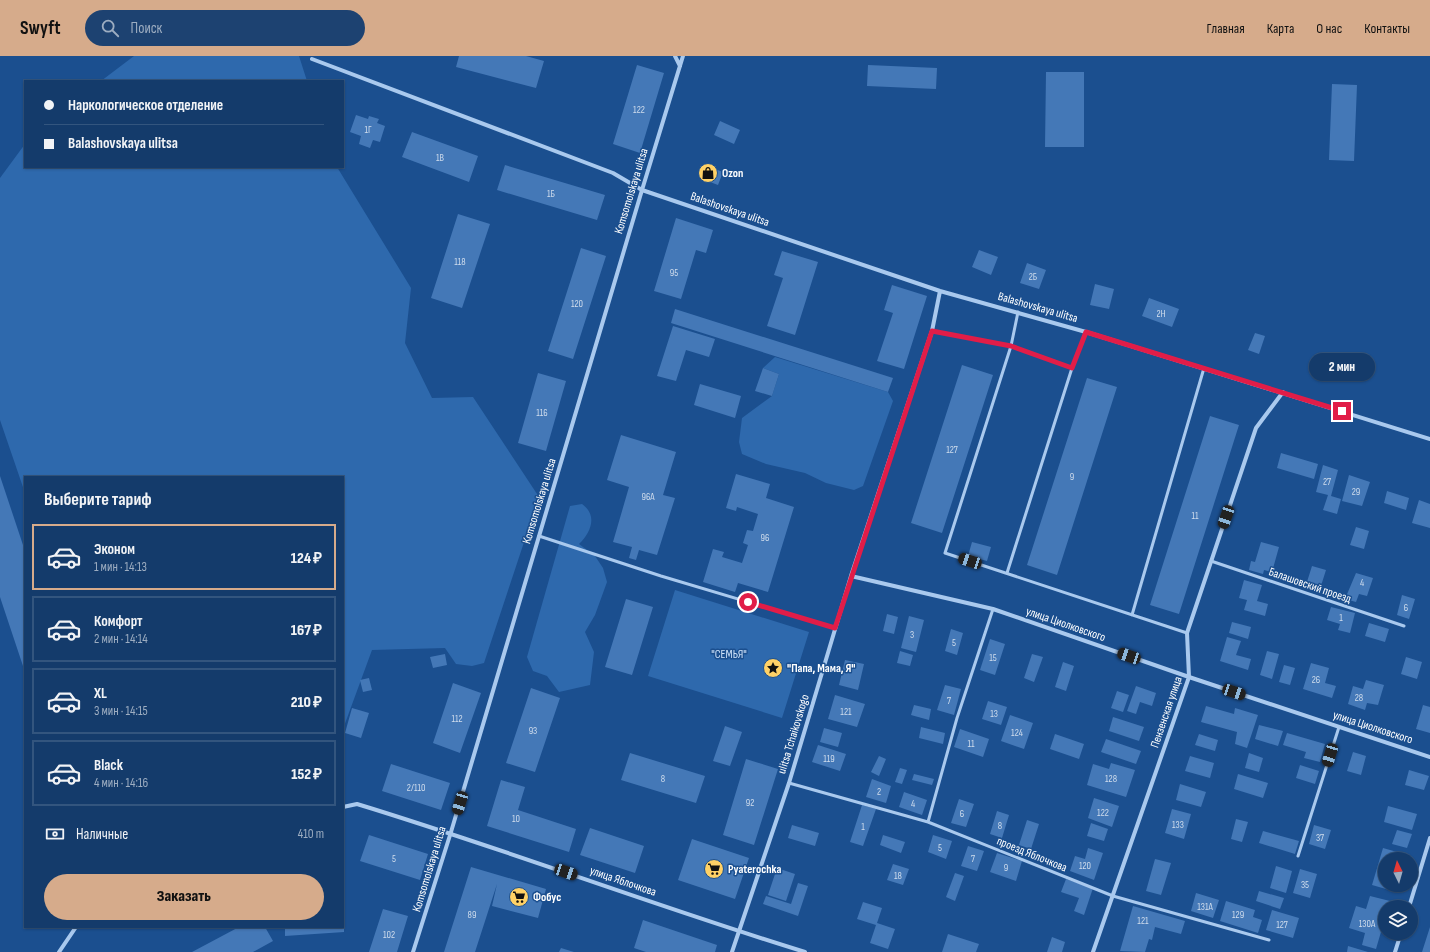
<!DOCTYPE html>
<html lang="ru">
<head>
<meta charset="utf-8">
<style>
  :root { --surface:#143b6b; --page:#1d4271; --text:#f1f3f6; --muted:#9dadc1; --line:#33557e; --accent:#d6ab8b }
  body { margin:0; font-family:"Sofia Sans Condensed",sans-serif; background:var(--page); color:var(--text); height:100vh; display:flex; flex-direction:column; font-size:15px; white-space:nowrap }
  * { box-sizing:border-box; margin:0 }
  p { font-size:13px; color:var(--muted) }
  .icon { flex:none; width:22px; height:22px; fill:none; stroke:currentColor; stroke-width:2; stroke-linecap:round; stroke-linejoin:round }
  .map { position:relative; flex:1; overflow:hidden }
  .details { position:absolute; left:24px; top:420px; width:320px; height:452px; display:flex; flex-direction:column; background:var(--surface); border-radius:0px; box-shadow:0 1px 3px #0004,0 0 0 1px var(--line) }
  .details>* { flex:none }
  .guide { position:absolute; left:24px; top:24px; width:320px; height:88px; border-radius:0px; box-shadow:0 1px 3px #0004,0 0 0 1px var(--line); display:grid; align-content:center; height:88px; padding:0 20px; background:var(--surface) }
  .needle { width:26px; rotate:355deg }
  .tools { position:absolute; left:1378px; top:796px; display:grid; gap:8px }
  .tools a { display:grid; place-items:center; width:40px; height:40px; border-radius:50%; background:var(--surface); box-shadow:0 1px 3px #0004,0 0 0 1px var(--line); font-size:20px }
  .end { position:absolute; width:18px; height:18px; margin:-9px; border:5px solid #e11d48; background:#fff; box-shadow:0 0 0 2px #fff }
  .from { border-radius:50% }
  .bubble { position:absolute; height:28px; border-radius:14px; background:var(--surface); box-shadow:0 1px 3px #0004,0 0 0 1px var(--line); font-size:13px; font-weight:800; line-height:28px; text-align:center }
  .car { position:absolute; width:12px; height:24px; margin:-12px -6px; border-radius:5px; box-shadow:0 0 3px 1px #0007; background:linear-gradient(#222 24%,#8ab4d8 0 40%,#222 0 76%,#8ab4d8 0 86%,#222 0) }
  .guide b { display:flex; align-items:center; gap:14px; height:38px; font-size:15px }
  .guide b+b { border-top:1px solid var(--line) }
  .guide i { width:10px; height:10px; background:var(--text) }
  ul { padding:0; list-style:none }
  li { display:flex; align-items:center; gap:12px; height:66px; margin:0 8px 6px; padding:0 12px; border:2px solid var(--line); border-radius:0px }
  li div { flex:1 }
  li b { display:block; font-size:15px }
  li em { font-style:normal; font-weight:800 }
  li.selected { border-color:var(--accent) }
  li>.icon { width:36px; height:36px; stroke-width:1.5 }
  h2 { padding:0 20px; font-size:18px; line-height:48px }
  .pay { display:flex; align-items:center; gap:10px; height:44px; padding:0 20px; font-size:15px }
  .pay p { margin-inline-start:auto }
  .action { display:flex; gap:8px; margin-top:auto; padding:8px 20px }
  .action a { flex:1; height:46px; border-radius:24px; background:var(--accent); color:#111; font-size:16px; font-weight:800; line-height:46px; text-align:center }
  header { display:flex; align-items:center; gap:24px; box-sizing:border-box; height:56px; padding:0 20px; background:var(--accent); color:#111 }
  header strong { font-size:19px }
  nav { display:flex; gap:22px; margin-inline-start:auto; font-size:14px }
  .search { width:280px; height:36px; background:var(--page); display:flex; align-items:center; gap:10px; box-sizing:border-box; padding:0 14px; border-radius:22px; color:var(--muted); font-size:15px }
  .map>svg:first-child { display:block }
</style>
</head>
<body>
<header>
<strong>Swyft</strong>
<div class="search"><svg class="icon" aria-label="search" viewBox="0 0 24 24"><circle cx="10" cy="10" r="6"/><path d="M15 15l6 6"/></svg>Поиск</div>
<nav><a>Главная</a><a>Карта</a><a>О нас</a><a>Контакты</a></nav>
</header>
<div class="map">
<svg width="1430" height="896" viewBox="0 0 1430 896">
  <rect width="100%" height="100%" fill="#1b4f8f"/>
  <path fill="#2e69ad" d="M134 0H299L307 25H101Z
    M25 88V111H337L411 232 405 287 432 342 473 341 539 441 484 607 472 610 456 608 445 592 372 594 343 673V421H25V437L0 364V122Z
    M775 301 888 336 893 345 863 430 854 434 826 427 805 417 766 408 742 398 739 386 742 362 772 340 779 318 763 312Z
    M582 448C598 459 591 477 579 488L595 500 603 512 607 526 595 559 585 576 594 596 590 629 559 636 547 620 533 615 527 601 570 450Z
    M675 534 809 576 782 662 648 620Z"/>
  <path fill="#4478b7" d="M459 0H526L544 5 536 32 456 11Z
    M637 9 664 17 640 97 613 88Z
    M868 9 937 12 936 33 867 30Z
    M1046 16H1084V91H1045Z
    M1332 28 1357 29 1354 105 1329 104Z
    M356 59 368 63 369 60 379 63 377 67 385 70 380 86 373 84 370 92 359 88 361 80 350 76Z
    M720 65 740 74 734 88 714 79Z
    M412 76 478 100 469 126 402 101Z
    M505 109 605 139 597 164 497 134Z
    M707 110 723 116 718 129 702 123Z
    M458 158 490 168 462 252 431 242Z
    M676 162 713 174 706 197 696 194 681 243 654 235Z
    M581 192 606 200 573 303 548 295Z
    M979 194 998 201 991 219 972 211Z
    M782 195 818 206 795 279 767 270 783 222 774 219Z
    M1027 207 1046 214 1039 233 1020 227Z
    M1095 228 1114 233 1109 253 1090 249Z
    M892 229 927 240 904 313 877 305 893 257 884 254Z
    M1149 242 1179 253 1172 271 1142 260Z
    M675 253 893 322 888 336 671 267Z
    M673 270 715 283 709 301 686 294 676 325 657 320Z
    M1255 277 1265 280 1259 298 1248 294Z
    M962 309 993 319 942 477 911 467Z
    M763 312 779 318 772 340 755 335Z
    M538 317 566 325 546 395 518 387Z
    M1087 322 1117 331 1057 519 1027 509Z
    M700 328 741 340 735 362 694 349Z
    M1210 360 1239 369 1179 558 1150 549Z
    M621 379 676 396 663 439 675 442 657 499 639 494 636 504 629 502 632 491 613 486 629 431 607 424Z
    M1281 397 1318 408 1314 423 1277 412Z
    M1323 409 1338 414 1331 440 1341 443 1337 458 1323 454 1328 439 1316 436Z
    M736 418 770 428 766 442 794 451 768 536 738 527 735 536 703 526 713 493 724 496 722 501 742 507 748 489 743 487 747 474 753 475 758 458 737 451 736 455 726 452Z
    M1349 419 1370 426 1362 450 1342 445Z
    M0 420 25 495V616L0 541Z
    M1387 435 1409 442 1406 454 1384 447Z
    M1419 444 1430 448V472L1412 467Z
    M1356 471 1369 475 1364 493 1350 489Z
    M972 486 991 491 987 505 968 500Z
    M1261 486 1279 491 1272 516 1264 514 1263 518 1249 514 1251 505 1255 506Z
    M1312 510 1326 514 1320 533 1306 529Z
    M1356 517 1373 522 1367 540 1359 538 1356 546 1345 543Z
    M1244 524 1262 529 1257 545 1268 548 1265 560 1244 554 1247 544 1239 542Z
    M1402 539 1415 543 1409 563 1397 559Z
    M626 543 653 551 632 619 605 611Z
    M1331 551 1355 557 1350 577 1338 574 1340 568 1327 564Z
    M887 558 898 561 894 578 883 575Z
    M909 560 924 564 916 596 901 592Z
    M1232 566 1251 571 1248 583 1229 577Z
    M1369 567 1389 573 1385 586 1365 580Z
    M951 573 963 577 957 599 945 595Z
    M1227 581 1241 585 1236 599 1251 603 1248 614 1220 605Z
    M990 583 1005 588 995 619 980 614Z
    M900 595 913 599 910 610 897 607Z
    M1267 595 1279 598 1272 623 1260 619Z
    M445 598 447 609 433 612 430 601Z
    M1032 598 1043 601 1034 626 1024 622Z
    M1406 601 1422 606 1417 623 1401 618Z
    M845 604 864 608 858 634 839 629Z
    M1063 606 1074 610 1066 635 1055 631Z
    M1311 607 1329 612 1325 627 1336 630 1332 642 1303 633Z
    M1284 609 1295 612 1290 629 1279 626Z
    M369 622 372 634 363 636 360 624Z
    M1366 624 1384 629 1378 649 1367 647 1365 654 1348 648 1353 630 1363 633Z
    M453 627 481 637 460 697 433 687Z
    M945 629 961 633 954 659 937 654Z
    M1136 630 1156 637 1152 650 1140 646 1136 658 1127 655Z
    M531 632 560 642 535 716 506 707Z
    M1117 635 1129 639 1123 656 1111 652Z
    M835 639 865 648 857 671 828 663Z
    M988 645 1007 651 1001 669 982 663Z
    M914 649 931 653 929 664 911 659Z
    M1423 649 1430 651V677L1416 673Z
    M1206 650 1234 658 1235 652 1258 659 1247 692 1235 688 1237 676 1201 666Z
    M352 652 369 657 361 682 345 677Z
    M1010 659 1033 667 1024 693 1001 685Z
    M1113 661 1144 671 1139 685 1109 675Z
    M1259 669 1283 675 1278 690 1255 683Z
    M725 670 742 676 730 710 713 705Z
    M921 671 945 677 943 688 919 682Z
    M824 672 842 677 838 691 820 686Z
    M960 673 989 683 983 701 954 691Z
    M1287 677 1325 688 1320 706 1304 702 1306 696 1283 689Z
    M1055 678 1084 688 1079 703 1050 693Z
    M1199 678 1218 684 1215 695 1195 689Z
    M1106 683 1141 695 1136 708 1101 696Z
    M818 689 846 698 840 715 812 706Z
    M1353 696 1366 700 1361 719 1347 715Z
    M630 697 705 720 696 747 621 724Z
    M1249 697 1263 702 1259 716 1245 712Z
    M879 700 886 703 879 720 871 716Z
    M1190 700 1214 707 1210 722 1185 715Z
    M746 703 778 713 754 789 723 779Z
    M1111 707 1135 714 1126 741 1087 729 1093 708 1109 713Z
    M391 708 450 727 441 754 382 735Z
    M1300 709 1319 715 1315 728 1296 722Z
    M900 712 907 714 902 728 895 726Z
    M1409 714 1429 720 1424 734 1405 729Z
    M914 718 934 723 932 729 912 724Z
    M1238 718 1268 727 1263 742 1234 733Z
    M872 723 891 730 886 747 866 741Z
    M501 724 525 731 518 754 576 773 569 796 487 770Z
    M1180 728 1206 736 1201 751 1176 744Z
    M904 736 927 744 922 759 899 751Z
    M1094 742 1119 750 1112 771 1088 762Z
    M959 743 974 748 966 771 951 767Z
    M862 749 876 753 863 790 850 786Z
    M1388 750 1417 758 1412 774 1384 766Z
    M1172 753 1191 758 1184 783 1165 777Z
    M997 755 1009 759 1002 782 990 778Z
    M1236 763 1248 766 1242 786 1231 783Z
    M1027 764 1039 768 1031 793 1019 789Z
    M1091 767 1108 773 1104 785 1087 780Z
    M792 769 819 777 815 790 788 782Z
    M1314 769 1331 774 1325 793 1309 788Z
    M590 772 644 790 635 817 580 799Z
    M1397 774 1412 778 1407 792 1392 788Z
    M1263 775 1299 785 1295 798 1259 787Z
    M369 779 428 798 420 824 360 805Z
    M883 779 905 786 901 797 880 789Z
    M933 779 952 785 946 803 928 796Z
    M692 783 749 802 735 843 678 824Z
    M968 790 984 795 977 815 961 810Z
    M1088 792 1103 797 1094 824 1070 815 1075 800 1085 803Z
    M1383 792 1404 798 1402 803H1385V829H1395L1393 835 1372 829Z
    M997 797 1022 805 1016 825 990 816Z
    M1155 803 1171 807 1161 839 1146 835Z
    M893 808 909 813 903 829 887 824Z
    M1276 810 1292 815 1286 837 1270 832Z
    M471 811 546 833 538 862 492 850 497 828 475 896H444Z
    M777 812 795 818 786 845 768 839Z
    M1300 813 1317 818 1310 842 1293 837Z
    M955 817 964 820 955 845 946 841Z
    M1066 823 1093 832 1084 859 1074 855 1079 842 1061 836Z
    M798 827 808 830 798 860 763 848 766 840 791 848Z
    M1259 835 1284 842 1280 853 1256 845Z
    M1196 837 1219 844 1213 862 1191 855Z
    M1370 840 1390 845 1388 851H1385V862L1376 893 1362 889 1365 877 1349 872 1356 850 1366 853Z
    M1226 845 1255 854 1253 861 1262 864 1258 877 1220 865Z
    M863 846 882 852 877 867 895 873 888 893 870 887 876 869 857 863Z
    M1133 850 1185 865 1181 878 1155 871 1152 884 1149 883 1145 896 1120 895Z
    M383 853 408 860 397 896H369Z
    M1272 854 1299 862 1293 882 1266 874Z
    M643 864 717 889 715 896H646L634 892Z
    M239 871H265L273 885 253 896H192Z
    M285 871H344V876L285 880Z
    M1430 871V896H1422Z
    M948 878 979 888 976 896H942Z
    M1052 881 1065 886 1062 896H1047Z
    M1348 890 1368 896H1347Z
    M561 892 574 896H559Z"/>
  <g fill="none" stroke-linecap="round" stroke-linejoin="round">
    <path stroke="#a9c9ee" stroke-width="3" d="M1018 256 1011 290 945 497 1187 577
      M932 275 1011 290 1072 312
      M539 480 661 520 835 572
      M1211 505 1404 570
      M1007 517 1072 312 1086 276
      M1132 559 1204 312
      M789 727 928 766 1113 840 1269 884
      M928 766 957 662 993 553
      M1298 800 1339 671"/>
    <path stroke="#a9c9ee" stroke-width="4" d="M675 0 680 10
      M312 3 613 117 642 134 940 235 1086 276 1430 383
      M851 520 993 553 1189 621 1430 701
      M343 751 357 748C508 794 655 850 805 896
      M1409 851 1430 782
      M59 896 76 871
      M413 896 451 776 642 134 683 0
      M732 896 789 727 851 520 932 275 940 235
      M1093 896 1189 621 1187 577 1256 372 1283 336
      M1395 896 1401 877"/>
  </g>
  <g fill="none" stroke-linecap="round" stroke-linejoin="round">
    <path stroke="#e11d48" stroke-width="5" d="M748 546 835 572 932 275 1011 290 1072 312 1086 276 1342 355"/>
  </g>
  <defs>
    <g id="shop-disc" transform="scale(1)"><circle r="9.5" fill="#ffd166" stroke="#1b4f8f"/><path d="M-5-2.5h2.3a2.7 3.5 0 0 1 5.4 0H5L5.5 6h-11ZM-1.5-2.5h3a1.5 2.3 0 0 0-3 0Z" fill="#111"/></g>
    <g id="sight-disc" transform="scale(1)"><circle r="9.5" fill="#ffd166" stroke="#1b4f8f"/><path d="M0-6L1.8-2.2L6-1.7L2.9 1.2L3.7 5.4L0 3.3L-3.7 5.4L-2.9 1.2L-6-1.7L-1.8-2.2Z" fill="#111"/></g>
    <g id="supermarket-disc" transform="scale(1)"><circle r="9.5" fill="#ffd166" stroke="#1b4f8f"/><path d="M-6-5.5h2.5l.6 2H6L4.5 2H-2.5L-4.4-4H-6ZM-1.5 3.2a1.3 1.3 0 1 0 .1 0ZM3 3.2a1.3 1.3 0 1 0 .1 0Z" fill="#111"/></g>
  </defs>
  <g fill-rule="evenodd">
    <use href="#shop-disc" x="708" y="117"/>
    <use href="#sight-disc" x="773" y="612"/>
    <use href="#supermarket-disc" x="714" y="813"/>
    <use href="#supermarket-disc" x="519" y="841"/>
  </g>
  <g text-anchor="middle" stroke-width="3" stroke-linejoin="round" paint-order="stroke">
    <g font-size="10" fill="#d0dded">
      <text x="639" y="57">122</text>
      <text x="368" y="77">1Г</text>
      <text x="440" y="105">1В</text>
      <text x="551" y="141">1Б</text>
      <text x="460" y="209">118</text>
      <text x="674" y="220">95</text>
      <text x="1033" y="224">2Б</text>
      <text x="577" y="251">120</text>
      <text x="1161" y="261">2Н</text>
      <text x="542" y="360">116</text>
      <text x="952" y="397">127</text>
      <text x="1072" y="424">9</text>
      <text x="1327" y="429">27</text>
      <text x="1356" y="439">29</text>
      <text x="648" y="444">96А</text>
      <text x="1195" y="463">11</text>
      <text x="765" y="485">96</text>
      <text x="1362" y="530">4</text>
      <text x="1406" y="555">6</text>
      <text x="1341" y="565">1</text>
      <text x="912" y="582">3</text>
      <text x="954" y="590">5</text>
      <text x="993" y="605">15</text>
      <text x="1316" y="627">26</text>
      <text x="1359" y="645">28</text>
      <text x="949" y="648">7</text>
      <text x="846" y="659">121</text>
      <text x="994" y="661">13</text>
      <text x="457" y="666">112</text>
      <text x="533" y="678">93</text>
      <text x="1017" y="680">124</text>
      <text x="971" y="691">11</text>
      <text x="829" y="706">119</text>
      <text x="663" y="726">8</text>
      <text x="1111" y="726">128</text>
      <text x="416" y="735">2/110</text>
      <text x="879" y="739">2</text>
      <text x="750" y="750">92</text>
      <text x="913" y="751">4</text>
      <text x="1103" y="760">122</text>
      <text x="962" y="761">6</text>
      <text x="516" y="766">10</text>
      <text x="1178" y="772">133</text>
      <text x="1000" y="773">8</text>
      <text x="863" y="774">1</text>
      <text x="1320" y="785">37</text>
      <text x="940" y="795">5</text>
      <text x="394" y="806">5</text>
      <text x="973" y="806">7</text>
      <text x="1085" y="813">120</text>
      <text x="1006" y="815">9</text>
      <text x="898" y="823">18</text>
      <text x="1305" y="832">35</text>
      <text x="1205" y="854">131А</text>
      <text x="472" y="862">89</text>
      <text x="1238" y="862">129</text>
      <text x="1143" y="868">121</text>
      <text x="1367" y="871">130А</text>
      <text x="1282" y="872">127</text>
      <text x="389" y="882">102</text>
    </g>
    <g font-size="12" font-weight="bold" fill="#fff" stroke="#1b4f8f" text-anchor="start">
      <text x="722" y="121">Ozon</text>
      <text x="787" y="616">"Папа, Мама, Я"</text>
      <text x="728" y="817">Pyaterochka</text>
      <text x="533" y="845">Фобус</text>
    </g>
    <g font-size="12" fill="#fff" stroke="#1b4f8f">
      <text transform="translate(631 135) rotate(-73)" y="4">Komsomolskaya ulitsa</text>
      <text transform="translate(730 153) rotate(19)" y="4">Balashovskaya ulitsa</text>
      <text transform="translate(1038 251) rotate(16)" y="4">Balashovskaya ulitsa</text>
      <text transform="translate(539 445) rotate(-73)" y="4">Komsomolskaya ulitsa</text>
      <text transform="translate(1310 529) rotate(19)" y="4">Балашовский проезд</text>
      <text transform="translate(1066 568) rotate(19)" y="4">улица Циолковского</text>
      <text transform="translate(1166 656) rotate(-71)" y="4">Пензенская улица</text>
      <text transform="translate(1373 671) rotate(18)" y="4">улица Циолковского</text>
      <text transform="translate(793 678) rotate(-73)" y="4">ulitsa Tchaikovskogo</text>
      <text transform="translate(1032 798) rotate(22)" y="4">проезд Яблочкова</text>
      <text transform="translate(429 813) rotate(-73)" y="4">Komsomolskaya ulitsa</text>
      <text transform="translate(623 825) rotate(19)" y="4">улица Яблочкова</text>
    </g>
    <g font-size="12" fill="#cfe3fa" stroke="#1b4f8f">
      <text x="729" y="602">"СЕМЬЯ"</text>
    </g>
  </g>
</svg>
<div class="tools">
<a><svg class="needle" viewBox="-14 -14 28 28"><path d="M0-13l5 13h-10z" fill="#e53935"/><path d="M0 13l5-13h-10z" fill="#9dadc1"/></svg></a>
<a><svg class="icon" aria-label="layers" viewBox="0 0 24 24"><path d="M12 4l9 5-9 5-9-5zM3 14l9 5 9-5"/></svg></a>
</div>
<i class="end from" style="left:748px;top:546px"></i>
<i class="end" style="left:1342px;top:355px"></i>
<div class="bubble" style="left:1309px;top:297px;width:66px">2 мин</div>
<i class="car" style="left:1226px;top:461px;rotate:199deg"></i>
<i class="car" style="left:970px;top:505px;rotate:288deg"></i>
<i class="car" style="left:1129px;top:600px;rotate:289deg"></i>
<i class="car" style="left:1234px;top:636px;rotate:108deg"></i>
<i class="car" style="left:1330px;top:699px;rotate:197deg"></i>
<i class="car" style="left:460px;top:747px;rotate:197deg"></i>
<i class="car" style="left:566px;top:816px;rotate:109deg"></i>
<div class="guide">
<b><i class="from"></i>Наркологическое отделение</b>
<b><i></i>Balashovskaya ulitsa</b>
</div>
<section class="details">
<h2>Выберите тариф</h2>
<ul>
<li class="selected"><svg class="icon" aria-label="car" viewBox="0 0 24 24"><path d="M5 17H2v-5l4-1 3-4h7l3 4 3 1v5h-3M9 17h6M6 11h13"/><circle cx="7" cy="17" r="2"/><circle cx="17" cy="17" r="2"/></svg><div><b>Эконом</b><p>1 мин · 14:13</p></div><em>124 ₽</em></li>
<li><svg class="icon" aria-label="car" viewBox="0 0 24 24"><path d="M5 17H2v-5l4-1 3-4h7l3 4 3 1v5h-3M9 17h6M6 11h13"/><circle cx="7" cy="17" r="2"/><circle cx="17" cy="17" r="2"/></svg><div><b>Комфорт</b><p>2 мин · 14:14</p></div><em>167 ₽</em></li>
<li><svg class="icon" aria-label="car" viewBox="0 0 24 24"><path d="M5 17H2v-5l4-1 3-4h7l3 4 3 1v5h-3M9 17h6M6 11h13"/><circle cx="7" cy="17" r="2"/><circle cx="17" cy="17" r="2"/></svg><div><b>XL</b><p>3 мин · 14:15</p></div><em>210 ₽</em></li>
<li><svg class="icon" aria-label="car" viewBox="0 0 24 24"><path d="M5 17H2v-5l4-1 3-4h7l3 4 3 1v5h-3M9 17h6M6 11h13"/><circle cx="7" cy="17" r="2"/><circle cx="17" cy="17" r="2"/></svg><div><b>Black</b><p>4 мин · 14:16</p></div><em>152 ₽</em></li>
</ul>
<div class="pay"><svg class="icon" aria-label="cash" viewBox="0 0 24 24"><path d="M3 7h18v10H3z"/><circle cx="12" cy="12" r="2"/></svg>Наличные<p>410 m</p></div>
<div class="action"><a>Заказать</a></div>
</section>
</div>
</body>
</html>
